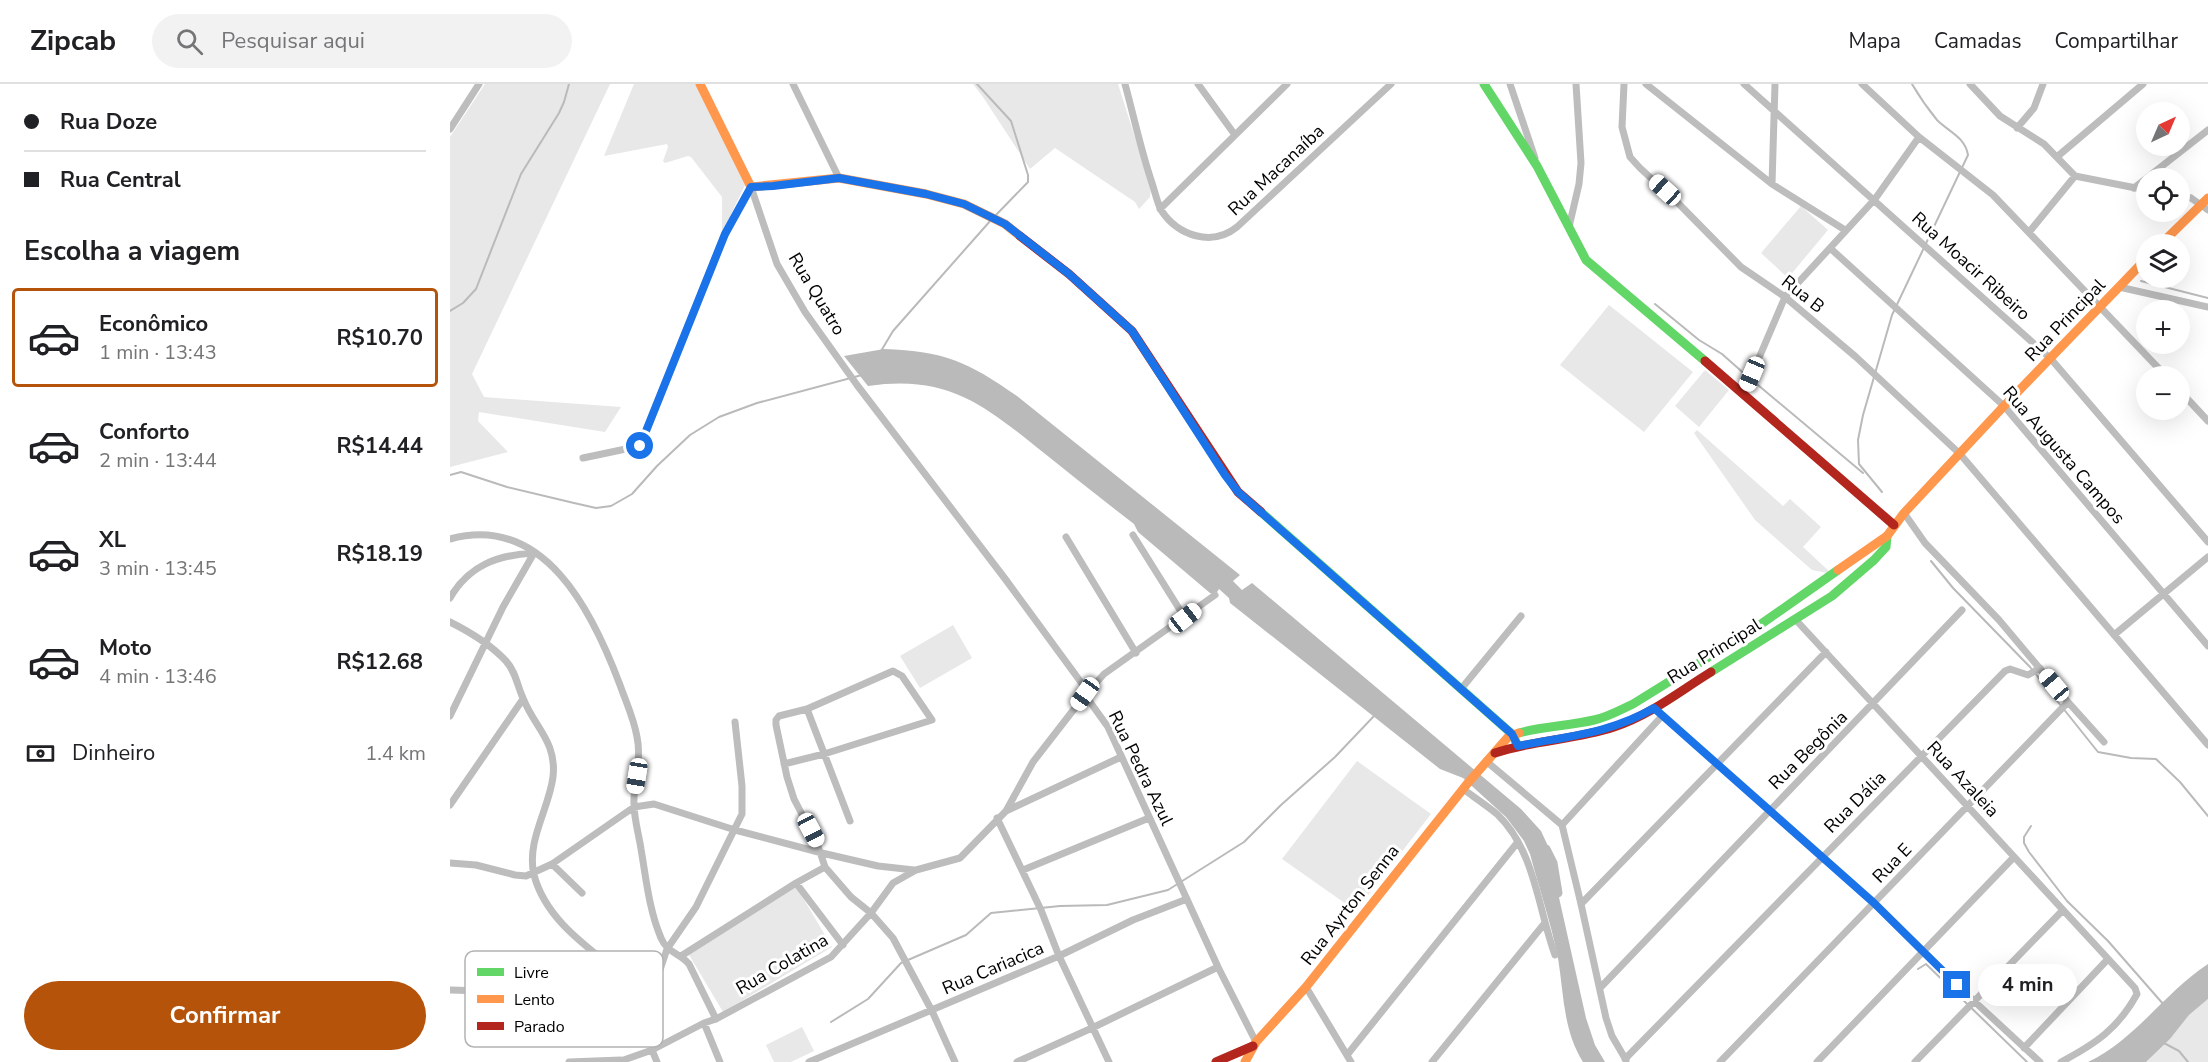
<!DOCTYPE html>
<html lang="pt">
<head>
<meta charset="utf-8">
<style>
  :root { --surface:#fff; --page:#f2f2f2; --text:#202124; --muted:#757577; --line:#e0e0e0; --accent:#b45309 }
  body { margin:0; font-family:"Nunito Sans",sans-serif; background:var(--page); color:var(--text); height:100vh; display:flex; flex-direction:column; font-size:22px; white-space:nowrap }
  * { box-sizing:border-box; margin:0 }
  p { font-size:20px; color:var(--muted) }
  .icon { flex:none; width:33px; height:33px; fill:none; stroke:currentColor; stroke-width:2; stroke-linecap:round; stroke-linejoin:round }
  .map { position:relative; flex:1; overflow:hidden }
  .side { display:flex; flex-direction:column; background:var(--surface); width:450px }
  .side>* { flex:none }
  .guide { display:grid; align-content:center; height:132px; padding:0 24px; background:var(--surface) }
  .needle { width:39px; rotate:44deg }
  .buttons { position:absolute; left:1686px; top:18px; display:grid; gap:12px }
  .buttons a { display:grid; place-items:center; width:54px; height:54px; border-radius:50%; background:var(--surface); box-shadow:0 6px 24px #0002; font-size:30px }
  .end { position:absolute; width:27px; height:27px; margin:-14px; border:8px solid #1a73e8; background:#fff; box-shadow:0 0 0 3px #fff }
  .from { border-radius:50% }
  .bubble { position:absolute; height:42px; border-radius:21px; background:var(--surface); box-shadow:0 6px 24px #0002; font-size:20px; font-weight:700; line-height:42px; text-align:center }
  .car { position:absolute; width:18px; height:36px; margin:-18px -9px; border-radius:8px; box-shadow:0 0 4px 2px #0007; background:linear-gradient(#fff 24%,#345 0 40%,#fff 0 76%,#345 0 86%,#fff 0) }
  .guide b { display:flex; align-items:center; gap:21px; height:57px; font-size:22px }
  .guide b+b { border-top:2px solid var(--line) }
  .guide i { width:15px; height:15px; background:var(--text) }
  ul { padding:0; list-style:none }
  li { display:flex; align-items:center; gap:18px; height:99px; margin:0 12px 9px; padding:0 12px; border:3px solid transparent; border-radius:6px }
  li div { flex:1 }
  li b { display:block; font-size:22px }
  li em { font-style:normal; font-weight:700 }
  li.active { border-color:var(--accent) }
  li>.icon { width:54px; height:54px; stroke-width:1.5 }
  h2 { padding:0 24px; font-size:27px; line-height:72px }
  .pay { display:flex; align-items:center; gap:15px; height:66px; padding:0 24px; font-size:22px }
  .pay p { margin-inline-start:auto }
  .action { display:flex; gap:12px; margin-top:auto; padding:12px 24px }
  .action a { flex:1; height:69px; border-radius:36px; background:var(--accent); color:#fff; font-size:24px; font-weight:700; line-height:69px; text-align:center }
  header { display:flex; align-items:center; gap:36px; box-sizing:border-box; height:84px; padding:0 30px; background:var(--surface); border-bottom:2px solid var(--line) }
  header strong { font-size:28px }
  nav { display:flex; gap:33px; margin-inline-start:auto; font-size:21px }
  .search { width:420px; height:54px; background:var(--page); display:flex; align-items:center; gap:15px; box-sizing:border-box; padding:0 21px; border-radius:33px; color:var(--muted); font-size:22px }
  main { display:flex; flex:1; min-height:0 }
  .map>svg:first-child { display:block }
</style>
</head>
<body>
<header>
<strong>Zipcab</strong>
<div class="search"><svg class="icon" aria-label="search" viewBox="0 0 24 24"><circle cx="10" cy="10" r="6"/><path d="M15 15l6 6"/></svg>Pesquisar aqui</div>
<nav><a>Mapa</a><a>Camadas</a><a>Compartilhar</a></nav>
</header>
<main>
<section class="side">
<div class="guide">
<b><i class="from"></i>Rua Doze</b>
<b><i></i>Rua Central</b>
</div>
<h2>Escolha a viagem</h2>
<ul>
<li class="active"><svg class="icon" aria-label="car" viewBox="0 0 24 24"><path d="M5 17H2v-5l4-1 3-4h7l3 4 3 1v5h-3M9 17h6M6 11h13"/><circle cx="7" cy="17" r="2"/><circle cx="17" cy="17" r="2"/></svg><div><b>Econômico</b><p>1 min · 13:43</p></div><em>R$10.70</em></li>
<li><svg class="icon" aria-label="car" viewBox="0 0 24 24"><path d="M5 17H2v-5l4-1 3-4h7l3 4 3 1v5h-3M9 17h6M6 11h13"/><circle cx="7" cy="17" r="2"/><circle cx="17" cy="17" r="2"/></svg><div><b>Conforto</b><p>2 min · 13:44</p></div><em>R$14.44</em></li>
<li><svg class="icon" aria-label="car" viewBox="0 0 24 24"><path d="M5 17H2v-5l4-1 3-4h7l3 4 3 1v5h-3M9 17h6M6 11h13"/><circle cx="7" cy="17" r="2"/><circle cx="17" cy="17" r="2"/></svg><div><b>XL</b><p>3 min · 13:45</p></div><em>R$18.19</em></li>
<li><svg class="icon" aria-label="car" viewBox="0 0 24 24"><path d="M5 17H2v-5l4-1 3-4h7l3 4 3 1v5h-3M9 17h6M6 11h13"/><circle cx="7" cy="17" r="2"/><circle cx="17" cy="17" r="2"/></svg><div><b>Moto</b><p>4 min · 13:46</p></div><em>R$12.68</em></li>
</ul>
<div class="pay"><svg class="icon" aria-label="cash" viewBox="0 0 24 24"><path d="M3 7h18v10H3z"/><circle cx="12" cy="12" r="2"/></svg>Dinheiro<p>1.4 km</p></div>
<div class="action"><a>Confirmar</a></div>
</section>
<div class="map">
<svg width="1758" height="978" viewBox="0 0 1758 978">
  <rect width="100%" height="100%" fill="#fff"/>
  <path fill="#e8e8e8" d="M35 0H160L22 290 34 313 171 323 155 348 29 328 28 337 58 368 0 383V53Z
    M184 0H248L295 101 272 149V113L241 73 238 72 215 79 213 77 218 63 217 60 154 72Z
    M523 0H668L701 104 700 113 689 125 685 118 605 64 580 85 533 13Z
    M1351 122 1378 146 1338 194 1311 169Z
    M1159 221 1243 288 1194 348 1110 281Z
    M1255 286 1279 306 1249 343 1225 322Z
    M1247 346 1333 422 1340 415 1371 443 1353 463 1380 488 1377 489 1362 486 1305 436 1244 349Z
    M503 541 522 574 470 604 450 572Z
    M907 677 981 730 906 827 832 775Z
    M346 802 382 863 273 928 238 869Z
    M1758 915V978H1696L1720 955 1739 931Z
    M352 943 364 967 341 978H324L316 961Z"/>
  <path fill="#bababa" d="M434 265C495 267 518 278 567 312L790 491 783 497 792 506 802 499 1071 725 1091 747 1097 760 1136 934 1145 961 1155 978H1133C1113 946 1114 911 1108 874 1101 839 1089 804 1080 770L1074 757 1056 733 1013 694 990 685 780 519 779 514 769 505 765 511 760 509 688 448 684 440C654 417 624 393 594 369 535 322 499 290 418 302L394 272Z
    M1758 880V915L1739 931 1720 955 1696 978H1638C1685 956 1715 908 1758 880Z"/>
  <g fill="none" stroke-linecap="round" stroke-linejoin="round">
    <path stroke="#bababa" stroke-width="2" d="M527 0 561 37 578 91V98L545 132
      M1691 197 1758 214
      M1205 220 1249 256 1272 270 1298 293
      M0 227 13 219 26 205 71 90 109 29 114 18 119 0
      M431 267 443 247 541 136
      M1302 296 1413 389
      M0 391 11 388 57 403 124 419 146 424 161 422 182 410 207 382 240 351 269 333 307 319 412 291
      M1432 408 1409 380 1408 356 1413 331 1442 231 1518 71C1515 53 1499 48 1487 36 1478 25 1469 12 1462 0
      M1481 477 1503 504 1580 583 1648 668 1681 674 1706 675 1730 698 1758 732
      M1581 742 1574 753V759L1579 768 1617 817 1658 857 1714 921
      M1468 885 1476 880 1577 978
      M381 938 418 915 451 879 516 851 541 829 610 822 657 821 718 806 794 758 831 721 885 673 924 632
      M1712 958 1729 967 1738 978"/>
    <path stroke="#bababa" stroke-width="9" d="M1096 765 1103 779 1108 809"/>
    <path stroke="#bdbdbd" stroke-width="7" d="M343 0 389 94
      M675 0C684 33 691 67 702 99 705 108 707 118 711 126 728 152 762 163 787 143L941 0
      M748 0 785 51
      M1060 0 1085 74
      M1174 0 1172 43 1180 73 1190 84 1227 118 1291 183 1335 213 1406 273 1510 370 1758 661
      M1196 0 1322 100 1395 146
      M1294 0 1601 275 1758 458
      M1412 0 1469 53 1543 111 1716 292
      M1520 0 1550 32 1594 60 1625 92 1696 106
      M1567 44 1584 24 1593 0
      M0 45 29 0
      M1608 72 1693 0
      M1322 100 1325 0
      M301 103 327 180 355 228 407 301 556 496 633 601 635 611 658 643 768 883 806 958
      M1684 104 1758 46
      M1730 111 1741 114 1758 126
      M710 125 837 0
      M1119 143 1129 100 1131 79 1126 0
      M1580 147 1625 92
      M1380 164 1554 322 1758 562
      M1669 203 1758 223
      M1730 307 1758 337
      M1294 309 1335 213 1425 115 1469 53
      M133 374 190 362 275 150 301 103
      M683 451 735 534
      M616 453 686 569
      M0 455C95 429 143 529 170 601 176 618 184 635 187 653 192 676 183 697 184 720 184 735 189 751 191 765 196 794 199 826 211 854 217 869 230 869 239 880L266 935
      M0 514C19 481 48 471 84 469
      M1345 535 1685 904 1687 910C1668 945 1645 960 1611 978
      M0 538C20 548 41 561 56 577 66 588 67 601 73 614 84 643 107 657 103 693 99 725 76 757 84 791 99 848 162 876 200 916
      M1664 551 1758 473
      M1011 605 1071 532
      M1618 618 1654 658
      M1204 624 1424 819 1524 917 1590 978
      M357 625 400 737
      M0 632 53 523 84 469
      M1036 677 1112 741 1131 820 1156 934 1162 952 1176 976
      M334 680 374 670 482 636 452 592 443 587 357 625 329 632 326 636V641L337 693 344 715 367 759 375 783 401 813 421 829 443 854 482 927 505 978
      M1013 705C1024 713 1036 721 1047 730 1085 766 1088 825 1105 871
      M0 721 73 615
      M556 727 583 678 635 611 654 590 765 511
      M547 734 591 826 609 872 659 978
      M1112 741 1212 632
      M0 779 26 781 65 791 76 792 102 780 184 723 204 720 285 746 372 769 428 782 464 786
      M102 780 132 809
      M573 786 699 734
      M346 799 393 861
      M1131 820 1376 568
      M231 872 346 799 375 783
      M856 903 901 978
      M1150 904 1512 526
      M0 906 34 907 201 926
      M254 939 270 978
      M1574 964 1658 875
      M202 966 204 951 200 916 217 865 246 823 292 730V702L285 638
      M202 966 207 978
      M897 971 1067 759
      M1175 975 1555 587 1560 585 1578 591 1590 584
      M119 978 171 976
      M168 978 202 966 254 939 266 935 381 873 421 829 443 799 466 786 510 774 556 727 671 673
      M359 978 609 872 683 836 737 815
      M567 978 642 944 768 883
      M982 978 1094 840
      M1270 978 1618 618 1549 536 1475 459 1454 429
      M1367 978 1564 773
      M1465 978 1613 826"/>
    <path stroke="#63d668" stroke-width="9" d="M1034 0 1087 82 1136 176 1255 277
      M811 428 1062 650 1068 662
      M1261 588 1382 512 1424 476 1436 463 1437 452
      M1069 649C1094 642 1119 642 1144 636 1158 633 1170 626 1183 620L1304 545 1388 486"/>
    <path stroke="#ff974d" stroke-width="9" d="M250 0 301 103 389 94 476 110 514 120 555 140 570 152
      M1711 160 1758 114
      M1388 486 1437 452 1454 429 1554 322 1696 175
      M795 978 806 958 856 903 1017 700 1059 652 1069 649"/>
    <path stroke="#b3261e" stroke-width="9" d="M570 152 619 190 682 247 788 408 811 428
      M1255 277 1444 441
      M1045 669C1083 656 1125 656 1164 643 1199 632 1230 607 1261 588
      M766 978 803 962"/>
  </g>
  <g fill="none" stroke-linecap="round" stroke-linejoin="round">
    <path stroke="#1a73e8" stroke-width="8" d="M190 362 275 150 301 103 323 102 389 94 476 110 514 120 555 140 619 190 682 247 775 391 788 408 1062 650 1068 662C1117 652 1159 650 1204 624L1424 819 1507 901"/>
  </g>
  <g text-anchor="middle" stroke-width="6" stroke-linejoin="round" paint-order="stroke">
    <g font-size="18" fill="#000" stroke="#fff">
      <text transform="translate(826 86) rotate(-43)" y="6">Rua Macanaíba</text>
      <text transform="translate(1521 182) rotate(42)" y="6">Rua Moacir Ribeiro</text>
      <text transform="translate(367 210) rotate(59)" y="6">Rua Quatro</text>
      <text transform="translate(1353 210) rotate(38)" y="6">Rua B</text>
      <text transform="translate(1615 236) rotate(-46)" y="6">Rua Principal</text>
      <text transform="translate(1614 371) rotate(49)" y="6">Rua Augusta Campos</text>
      <text transform="translate(1264 567) rotate(-32)" y="6">Rua Principal</text>
      <text transform="translate(1358 666) rotate(-45)" y="6">Rua Begônia</text>
      <text transform="translate(691 684) rotate(64)" y="6">Rua Pedra Azul</text>
      <text transform="translate(1513 695) rotate(47)" y="6">Rua Azaleia</text>
      <text transform="translate(1405 718) rotate(-45)" y="6">Rua Dália</text>
      <text transform="translate(1442 779) rotate(-46)" y="6">Rua E</text>
      <text transform="translate(900 821) rotate(-52)" y="6">Rua Ayrton Senna</text>
      <text transform="translate(332 880) rotate(-30)" y="6">Rua Colatina</text>
      <text transform="translate(543 884) rotate(-23)" y="6">Rua Cariacica</text>
    </g>
  </g>
  <rect x="15" y="867" width="198" height="96" rx="9" fill="#fff" stroke="#b2b2b2" stroke-width="1.5"/>
  <rect x="27" y="884" width="27" height="8" fill="#63d668"/>
  <rect x="27" y="911" width="27" height="8" fill="#ff974d"/>
  <rect x="27" y="938" width="27" height="8" fill="#b3261e"/>
  <g font-size="16" fill="#000">
    <text x="64" y="894">Livre</text>
    <text x="64" y="921">Lento</text>
    <text x="64" y="948">Parado</text>
  </g>
</svg>
<div class="buttons">
<a><svg class="needle" viewBox="-14 -14 28 28"><path d="M0-13l5 13h-10z" fill="#e53935"/><path d="M0 13l5-13h-10z" fill="#757577"/></svg></a>
<a><svg class="icon" aria-label="locate" viewBox="0 0 24 24"><circle cx="12" cy="12" r="6"/><path d="M12 2v4M12 18v4M2 12h4M18 12h4"/></svg></a>
<a><svg class="icon" aria-label="layers" viewBox="0 0 24 24"><path d="M12 4l9 5-9 5-9-5zM3 14l9 5 9-5"/></svg></a>
<a>+</a>
<a>−</a>
</div>
<i class="end from" style="left:190px;top:362px"></i>
<i class="end" style="left:1507px;top:901px"></i>
<div class="bubble" style="left:1528px;top:880px;width:99px">4 min</div>
<i class="car" style="left:1215px;top:106px;rotate:312deg"></i>
<i class="car" style="left:1302px;top:290px;rotate:203deg"></i>
<i class="car" style="left:735px;top:534px;rotate:52deg"></i>
<i class="car" style="left:1604px;top:601px;rotate:320deg"></i>
<i class="car" style="left:635px;top:610px;rotate:215deg"></i>
<i class="car" style="left:187px;top:692px;rotate:189deg"></i>
<i class="car" style="left:361px;top:746px;rotate:152deg"></i>
</div>
</main>
</body>
</html>
